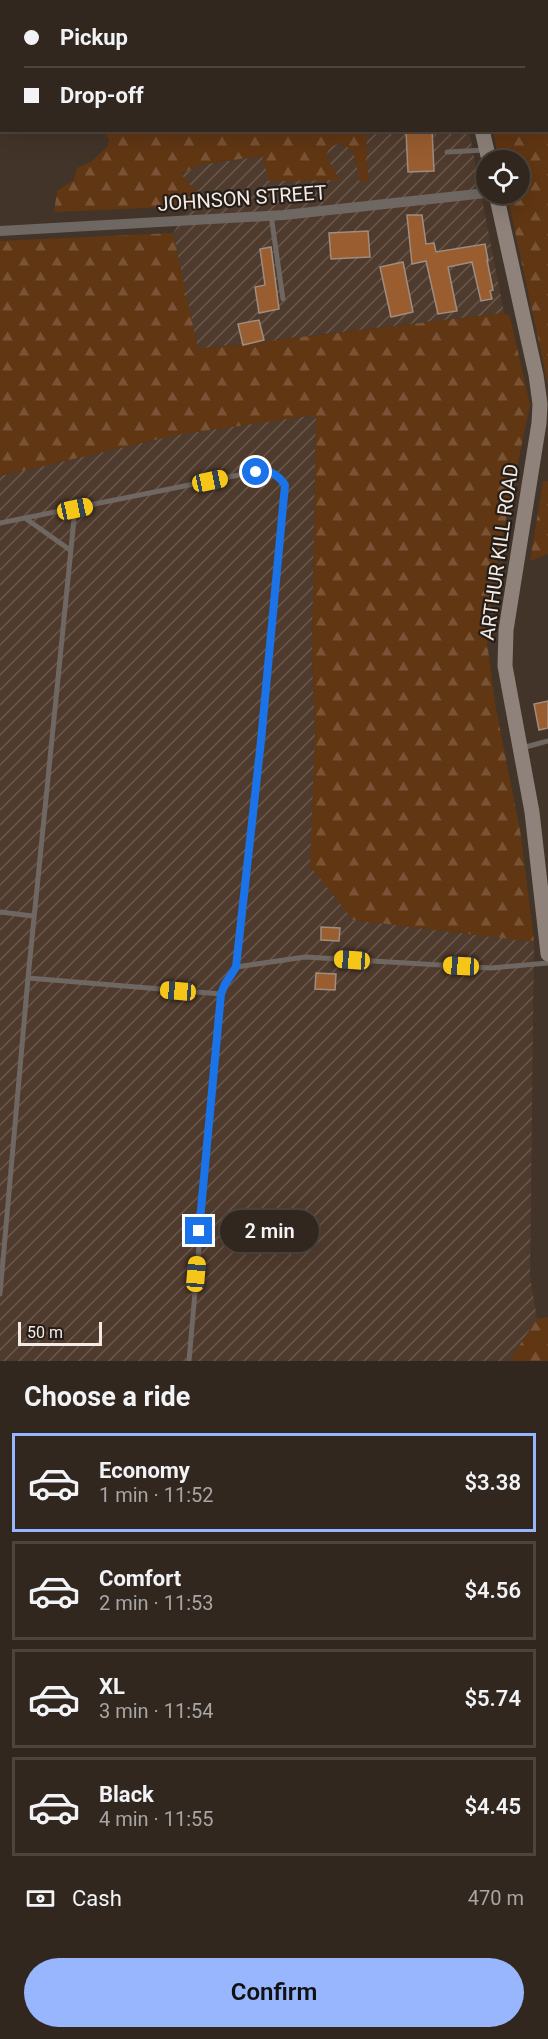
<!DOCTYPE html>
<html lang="en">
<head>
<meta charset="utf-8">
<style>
  :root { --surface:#32271f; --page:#3a2f28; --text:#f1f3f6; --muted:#a8a5a4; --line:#4d443d; --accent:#97b6fd }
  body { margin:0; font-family:Roboto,sans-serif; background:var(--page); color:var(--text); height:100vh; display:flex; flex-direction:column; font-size:22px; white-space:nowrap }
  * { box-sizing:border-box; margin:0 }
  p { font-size:20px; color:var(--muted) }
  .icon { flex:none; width:33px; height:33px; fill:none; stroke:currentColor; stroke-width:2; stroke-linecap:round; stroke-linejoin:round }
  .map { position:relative; height:1361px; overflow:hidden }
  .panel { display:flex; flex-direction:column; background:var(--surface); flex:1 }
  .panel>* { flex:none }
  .guide { position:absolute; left:0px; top:0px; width:549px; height:132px; box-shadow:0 6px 24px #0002,0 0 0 2px var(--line); display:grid; align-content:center; height:132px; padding:0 24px; background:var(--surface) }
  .controls { position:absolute; left:476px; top:150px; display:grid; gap:12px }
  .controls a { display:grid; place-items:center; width:54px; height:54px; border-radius:50%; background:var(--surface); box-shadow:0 6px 24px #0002,0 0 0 2px var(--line); font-size:30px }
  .scale { position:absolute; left:18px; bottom:15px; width:84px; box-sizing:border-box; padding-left:6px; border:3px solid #f5ebe5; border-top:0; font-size:16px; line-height:21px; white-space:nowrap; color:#f5ebe5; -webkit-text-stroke:4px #241d18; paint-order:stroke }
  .end { position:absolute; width:27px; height:27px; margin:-14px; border:8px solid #1a73e8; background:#fff; box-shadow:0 0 0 3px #fff }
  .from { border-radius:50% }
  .bubble { position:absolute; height:42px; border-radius:21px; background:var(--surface); box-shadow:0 6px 24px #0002,0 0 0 2px var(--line); font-size:20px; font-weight:600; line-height:42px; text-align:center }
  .car { position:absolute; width:18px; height:36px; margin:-18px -9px; border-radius:8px; box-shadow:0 0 4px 2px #0007; background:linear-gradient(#f5c518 24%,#345 0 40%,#f5c518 0 76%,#345 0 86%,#f5c518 0) }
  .guide b { display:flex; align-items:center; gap:21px; height:57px; font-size:22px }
  .guide b+b { border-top:2px solid var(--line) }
  .guide i { width:15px; height:15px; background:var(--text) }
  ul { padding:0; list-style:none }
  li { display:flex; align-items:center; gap:18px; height:99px; margin:0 12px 9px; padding:0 12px; border:3px solid var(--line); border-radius:0px }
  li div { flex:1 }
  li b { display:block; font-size:22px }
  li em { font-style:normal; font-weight:600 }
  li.on { border-color:var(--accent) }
  li>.icon { width:54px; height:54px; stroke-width:1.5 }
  h2 { padding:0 24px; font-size:27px; line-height:72px }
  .pay { display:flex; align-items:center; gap:15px; height:66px; padding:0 24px; font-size:22px }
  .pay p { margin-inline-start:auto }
  .primary-button { display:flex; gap:12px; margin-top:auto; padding:12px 24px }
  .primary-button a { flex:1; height:69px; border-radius:36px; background:var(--accent); color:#111; font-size:24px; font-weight:600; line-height:69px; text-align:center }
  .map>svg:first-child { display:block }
</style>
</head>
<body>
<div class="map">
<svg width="548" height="1361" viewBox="0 0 548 1361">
  <defs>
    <pattern id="industrial-furrows" width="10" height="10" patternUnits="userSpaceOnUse" patternTransform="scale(1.5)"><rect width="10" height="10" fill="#4f3b2d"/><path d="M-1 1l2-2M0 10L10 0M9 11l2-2" fill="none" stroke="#69584b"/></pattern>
    <pattern id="forest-firs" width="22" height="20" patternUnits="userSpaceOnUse" patternTransform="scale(1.5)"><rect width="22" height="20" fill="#613613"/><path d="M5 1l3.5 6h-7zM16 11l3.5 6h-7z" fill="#785335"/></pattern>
  </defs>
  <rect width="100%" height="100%" fill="#423429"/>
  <path fill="url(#industrial-furrows)" d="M0 0H436V1L2 2 0 104Z
    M416 130 469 131 504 313 197 349 173 233 199 195 181 175 199 165 263 156 339 180 326 156 329 148 338 143 347 145 354 152 360 182 368 181 366 135Z
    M316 414 312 658 315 732 353 920 534 942 530 1276 537 1319 509 1361H0V476L176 435Z"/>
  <path fill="url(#forest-firs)" d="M464 0H548V384L507 194H519V160H499L493 131 548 130V2Z
    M102 131H403L366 135 368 181 360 182C356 164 358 148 338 143L329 148 326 156 340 180 269 181 262 156 199 165 181 174 199 195 192 206 54 212 57 191 74 180 77 168 91 162 108 146 109 139Z
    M173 233 198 349 504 313 510 317 530 405 492 586 487 642 495 703 521 836 534 942 353 920 310 866 315 732 312 658 316 415 176 435 0 476V241Z
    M548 481V554L530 561 543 482Z
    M548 1317V1361H509L537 1319Z"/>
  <path fill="#995d2f" stroke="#9e8d81" stroke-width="1.5" d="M432 130 434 171 408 172 406 131Z
    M407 215H422L426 244 434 243 436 252 485 244 488 260H487L493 290 490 291 492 299 481 301 472 262 448 267 457 311 438 314 426 261 412 264Z
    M368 231 370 257 331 259 329 233Z
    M271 247 279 309 259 313 255 287 265 285 260 249Z
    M403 262 413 312 391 317 380 267Z
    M259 320 264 340 243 345 238 324Z
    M548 701V728L539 730 534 704Z
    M321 927 340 928 339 941 321 940Z
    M316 973 336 974 335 990 315 989Z"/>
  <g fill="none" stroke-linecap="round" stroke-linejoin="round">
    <path stroke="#6f6762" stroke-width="5" d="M447 152 485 150
      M271 215 283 299
      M25 518 70 550
      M0 523 264 470 274 473 285 485 261 741 236 967 225 984 221 994 189 1361
      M522 748 548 741
      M0 912 33 916
      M236 967 305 957 491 968 548 963
      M28 978 75 509
      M0 1294 28 978 221 994"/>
    <path stroke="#6f6762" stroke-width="10" d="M0 53H2
      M0 231 284 215 486 193"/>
    <path stroke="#8e827a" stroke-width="15" d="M454 0V2
      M482 130 489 160
      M496 194 536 375 540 404 539 423 506 630 505 666 532 812 548 954"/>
  </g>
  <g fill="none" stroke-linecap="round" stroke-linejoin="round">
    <path stroke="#1a73e8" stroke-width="8" d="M199 1231 221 994 225 984 236 967 261 741 285 485C278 474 269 469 256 472"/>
  </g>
  <g text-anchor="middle" stroke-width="4.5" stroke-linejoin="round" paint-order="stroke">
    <g font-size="20" fill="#f5ebe5" stroke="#241d18">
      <text transform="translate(242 198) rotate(-4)" y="7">JOHNSON STREET</text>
      <text transform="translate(499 552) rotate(-82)" y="7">ARTHUR KILL ROAD</text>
    </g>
  </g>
</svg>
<div class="controls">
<a><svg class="icon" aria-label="locate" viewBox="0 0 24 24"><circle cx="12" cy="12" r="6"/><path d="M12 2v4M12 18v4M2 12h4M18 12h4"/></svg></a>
</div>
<div class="scale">50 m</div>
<i class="end from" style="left:256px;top:472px"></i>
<i class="end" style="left:199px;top:1231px"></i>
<div class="bubble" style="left:220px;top:1210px;width:99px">2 min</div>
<i class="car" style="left:210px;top:481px;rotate:78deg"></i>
<i class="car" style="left:75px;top:509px;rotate:78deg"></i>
<i class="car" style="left:352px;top:960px;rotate:274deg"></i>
<i class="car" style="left:461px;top:966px;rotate:273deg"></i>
<i class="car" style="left:178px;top:991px;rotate:275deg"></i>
<i class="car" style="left:196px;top:1274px;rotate:5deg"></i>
<div class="guide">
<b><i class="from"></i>Pickup</b>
<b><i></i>Drop-off</b>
</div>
</div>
<section class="panel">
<h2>Choose a ride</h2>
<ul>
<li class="on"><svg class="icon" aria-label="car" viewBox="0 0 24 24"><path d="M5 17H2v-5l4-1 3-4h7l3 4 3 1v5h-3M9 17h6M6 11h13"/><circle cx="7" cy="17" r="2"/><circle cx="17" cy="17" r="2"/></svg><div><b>Economy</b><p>1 min · 11:52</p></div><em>$3.38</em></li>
<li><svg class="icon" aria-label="car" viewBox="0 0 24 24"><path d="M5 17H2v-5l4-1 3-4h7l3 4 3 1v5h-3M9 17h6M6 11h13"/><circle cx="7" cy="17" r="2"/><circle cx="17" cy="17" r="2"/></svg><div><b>Comfort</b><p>2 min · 11:53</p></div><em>$4.56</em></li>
<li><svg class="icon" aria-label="car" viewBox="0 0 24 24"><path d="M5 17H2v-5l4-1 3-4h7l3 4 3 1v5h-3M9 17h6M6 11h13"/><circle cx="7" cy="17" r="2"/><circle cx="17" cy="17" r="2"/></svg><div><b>XL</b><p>3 min · 11:54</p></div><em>$5.74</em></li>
<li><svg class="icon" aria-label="car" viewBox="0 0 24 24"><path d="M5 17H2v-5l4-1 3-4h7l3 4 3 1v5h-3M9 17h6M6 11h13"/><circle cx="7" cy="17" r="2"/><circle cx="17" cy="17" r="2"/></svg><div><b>Black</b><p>4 min · 11:55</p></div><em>$4.45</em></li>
</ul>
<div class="pay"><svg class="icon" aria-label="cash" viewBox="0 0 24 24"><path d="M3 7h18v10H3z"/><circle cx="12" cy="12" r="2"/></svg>Cash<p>470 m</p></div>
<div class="primary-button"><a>Confirm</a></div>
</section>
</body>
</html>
